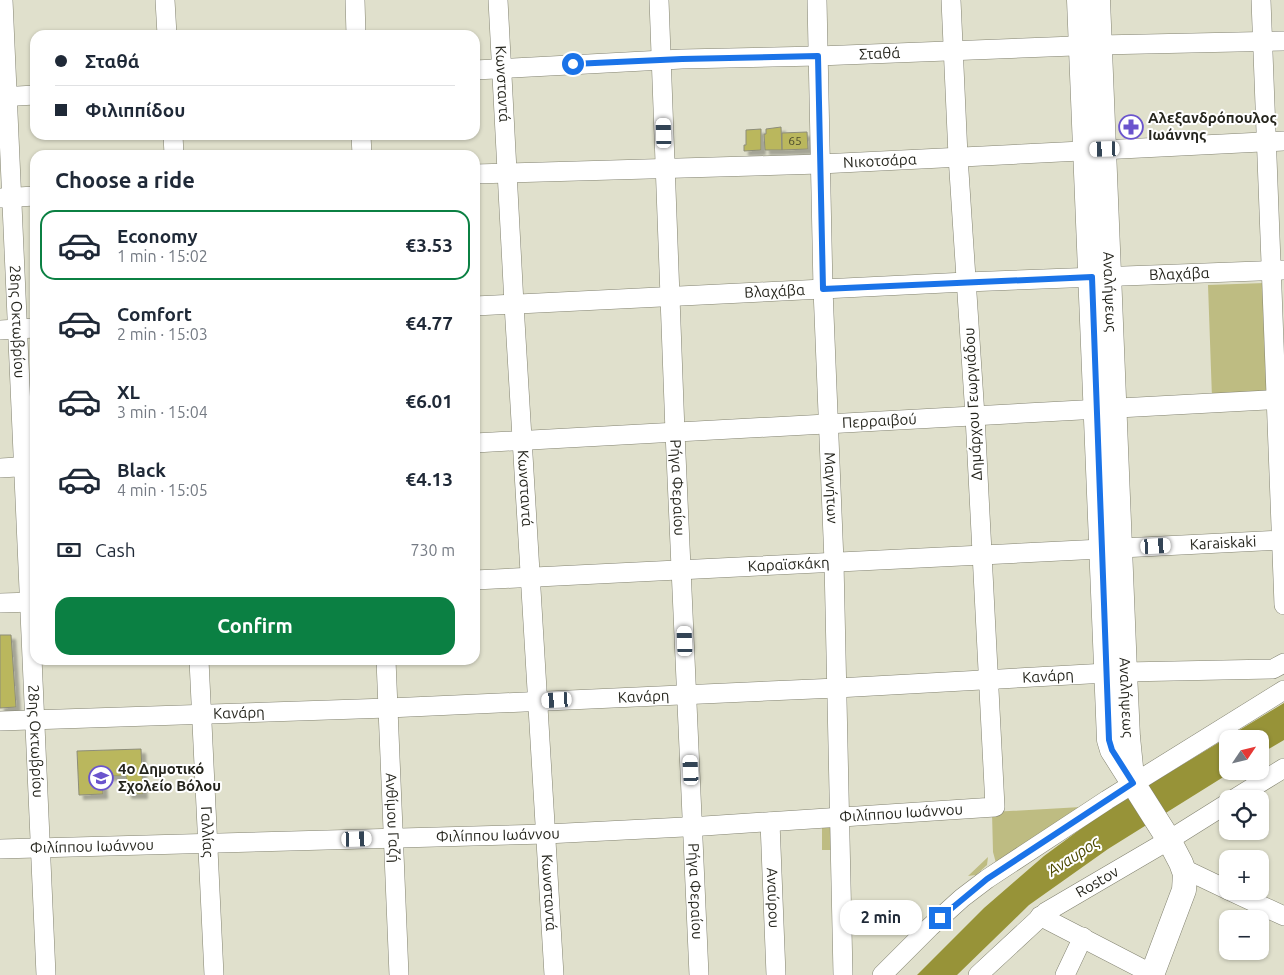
<!DOCTYPE html>
<html lang="en">
<head>
<meta charset="utf-8">
<style>
  :root { --surface:#fff; --page:#f6f6f7; --text:#1f2937; --muted:#747a83; --line:#e0e1e3; --accent:#0b8043 }
  body { margin:0; font-family:Ubuntu,sans-serif; background:var(--page); color:var(--text); height:100vh; display:flex; flex-direction:column; font-size:19px; white-space:nowrap }
  * { box-sizing:border-box; margin:0 }
  p { font-size:16px; color:var(--muted) }
  .icon { flex:none; width:28px; height:28px; fill:none; stroke:currentColor; stroke-width:2; stroke-linecap:round; stroke-linejoin:round }
  .map { position:relative; flex:1; overflow:hidden }
  .sheet { position:absolute; left:30px; top:150px; width:450px; height:515px; display:flex; flex-direction:column; background:var(--surface); border-radius:15px; box-shadow:0 1px 4px #0004 }
  .sheet>* { flex:none }
  .banner { position:absolute; left:30px; top:30px; width:450px; height:110px; border-radius:15px; box-shadow:0 1px 4px #0004; display:grid; align-content:center; height:110px; padding:0 25px; background:var(--surface) }
  .needle { width:32px; rotate:55deg }
  .tools { position:absolute; left:1219px; top:730px; display:grid; gap:10px }
  .tools a { display:grid; place-items:center; width:50px; height:50px; border-radius:10px; background:var(--surface); box-shadow:0 1px 4px #0004; font-size:25px }
  .end { position:absolute; width:22px; height:22px; margin:-11px; border:6px solid #1a73e8; background:#fff; box-shadow:0 0 0 2px #fff }
  .from { border-radius:50% }
  .bubble { position:absolute; height:35px; border-radius:15px; background:var(--surface); box-shadow:0 1px 4px #0004; font-size:16px; font-weight:700; line-height:35px; text-align:center }
  .car { position:absolute; width:15px; height:30px; margin:-15px -8px; border-radius:6px; box-shadow:0 0 4px 1px #0007; background:linear-gradient(#fff 24%,#345 0 40%,#fff 0 76%,#345 0 86%,#fff 0) }
  .banner b { display:flex; align-items:center; gap:18px; height:48px; font-size:19px }
  .banner b+b { border-top:1px solid var(--line) }
  .banner i { width:12px; height:12px; background:var(--text) }
  ul { padding:0; list-style:none }
  li { display:flex; align-items:center; gap:15px; height:70px; margin:0 10px 8px; padding:0 15px; border:2px solid transparent; border-radius:15px }
  li div { flex:1 }
  li b { display:block; font-size:19px }
  li em { font-style:normal; font-weight:700 }
  li.on { border-color:var(--accent) }
  li>.icon { width:45px; height:45px; stroke-width:1.5 }
  h2 { padding:0 25px; font-size:22px; line-height:60px }
  .pay { display:flex; align-items:center; gap:12px; height:55px; padding:0 25px; font-size:19px }
  .pay p { margin-inline-start:auto }
  .primary-button { display:flex; gap:10px; margin-top:auto; padding:10px 25px }
  .primary-button a { flex:1; height:58px; border-radius:15px; background:var(--accent); color:#fff; font-size:20px; font-weight:700; line-height:58px; text-align:center }
  .map>svg:first-child { display:block }
</style>
</head>
<body>
<div class="map">
<svg width="1284" height="975" viewBox="0 0 1284 975">
  <defs>
    <filter id="shadow"><feDropShadow dx="4.5" dy="4.5" stdDeviation="1" flood-color="#0004"/></filter>
  </defs>
  <rect width="100%" height="100%" fill="#e0e0cc"/>
  <path fill="#bebc82" d="M1265 283 1269 396 1212 398 1208 285Z
    M1081 807 996 863 993 852 992 812Z
    M822 823H835L836 850H822Z
    M988 857 987 865 976 875 968 876Z"/>
  <path fill="#979338" d="M1284 703V740L1260 754V739H1228V771H1233L1108 849 1029 905 957 975H917L984 908 1044 856 1101 814Z"/>
  <path fill="#bab75d" stroke="#8d8d7a" filter="url(#shadow)" d="M781 127 782 150H765L764 134H766V129Z
    M761 129V150L744 151V145H746V130Z
    M807 132 808 149 782 150V133Z
    M0 635H11L16 707 0 708Z
    M141 749 143 794H127L126 776H102L103 794 79 795 77 751Z"/>
  <g fill="none" stroke-linecap="round" stroke-linejoin="round">
    <g stroke="#828270" stroke-width="20">
      <g id="minor">
        <path id="s1" d="M3 0 46 975"/>
        <path d="M165 0 167 35"/>
        <path d="M355 0 356 35"/>
        <path id="s2" d="M498 0 514 304 554 975"/>
        <path id="s3" d="M659 0 675 432 699 975"/>
        <path id="s4" d="M817 0 823 289 834 562 843 975"/>
        <path d="M1261 0 1284 605"/>
        <path id="s5" d="M475 70 682 59 818 56 1100 45 1284 41"/>
        <path d="M0 97 35 95"/>
        <path d="M173 135 174 155"/>
        <path d="M361 135 362 155"/>
        <path id="s6" d="M475 174 820 164 1284 141"/>
        <path d="M1 198 35 196"/>
        <path id="s7" d="M475 306 966 282 1284 270"/>
        <path d="M0 330 35 328"/>
        <path id="s8" d="M475 443 1284 399"/>
        <path d="M0 468 35 466"/>
        <path id="s9" d="M475 580 1284 540"/>
        <path d="M0 603 35 602"/>
        <path id="s10" d="M199 660 214 975"/>
        <path id="s11" d="M386 660 399 975"/>
        <path id="s12" d="M0 721 388 708 837 688 1125 672 1273 669 1284 663"/>
        <path d="M1234 799 1284 768"/>
        <path id="s13" d="M770 822 776 975"/>
        <path id="s14" d="M0 849 546 834 704 826 995 807 975 416 958 156 951 0"/>
        <path d="M1184 869 1228 890"/>
        <path d="M1230 891 1284 916"/>
        <path d="M1040 916 1154 975"/>
        <path d="M882 975 930 927 962 898 987 879 1107 800 1284 690"/>
        <path id="s15" d="M978 975 1046 912 1169 840 1228 803"/>
        <path d="M1065 975 1083 937"/>
      </g>
    </g>
    <g stroke="#828270" stroke-width="25">
      <g id="major">
        <path d="M1079 0 1109 740 1112 750 1169 840 1181 863 1185 874 1184 890 1152 975"/>
        <path id="s16" d="M1098 0 1125 672 1128 737 1132 777"/>
      </g>
    </g>
    <use href="#minor" stroke="#fff" stroke-width="19"/>
    <use href="#major" stroke="#fff" stroke-width="24"/>
  </g>
  <g fill="none" stroke-linecap="round" stroke-linejoin="round">
    <path stroke="#1a73e8" stroke-width="6" d="M573 64 682 59 818 56 823 289 1092 277 1109 740 1112 750 1133 783 987 879 940 918"/>
  </g>
  <defs>
    <g id="pharmacy-ring" transform="scale(1.25)"><circle r="9.5" fill="#fff" stroke="#6a54cd" stroke-width="1.5"/><path d="M-2-6h4v4h4v4h-4v4h-4v-4h-4v-4h4Z" fill="#6a54cd"/></g>
    <g id="school-ring" transform="scale(1.25)"><circle r="9.5" fill="#fff" stroke="#6a54cd" stroke-width="1.5"/><path d="M0-5L7-2L0 1L-7-2ZM-4 1L0 2.5L4 1V4Q0 6-4 4Z" fill="#6a54cd"/></g>
  </defs>
  <g fill-rule="evenodd">
    <use href="#pharmacy-ring" x="1131" y="127"/>
    <use href="#school-ring" x="101" y="778"/>
  </g>
  <g text-anchor="middle" stroke-width="4" stroke-linejoin="round" paint-order="stroke">
    <g font-size="12" fill="#4a4a2d">
      <text x="795" y="145">65</text>
    </g>
    <g font-size="15" fill="#25251d" stroke="#fff">
      <text dy="5" stroke="none"><textPath href="#s5" startOffset="405">Σταθά</textPath></text>
      <text dy="5" stroke="none"><textPath href="#s2" startOffset="84">Κωνσταντά</textPath></text>
      <text dy="5" stroke="none"><textPath href="#s6" startOffset="405">Νικοτσάρα</textPath></text>
      <text dy="5" stroke="none"><textPath href="#s7" startOffset="705">Βλαχάβα</textPath></text>
      <text dy="5" stroke="none"><textPath href="#s7" startOffset="300">Βλαχάβα</textPath></text>
      <text dy="5" stroke="none"><textPath href="#s16" startOffset="292">Αναλήψεως</textPath></text>
      <text dy="5" stroke="none"><textPath href="#s1" startOffset="322">28ης Οκτωβρίου</textPath></text>
      <text transform="translate(973 404) rotate(-93)" y="5">Δημάρχου Γεωργιάδου</text>
      <text dy="5" stroke="none"><textPath href="#s8" startOffset="405">Περραιβού</textPath></text>
      <text dy="5" stroke="none"><textPath href="#s4" startOffset="488">Μαγνήτων</textPath></text>
      <text dy="5" stroke="none"><textPath href="#s2" startOffset="489">Κωνσταντά</textPath></text>
      <text dy="5" stroke="none"><textPath href="#s3" startOffset="488">Ρήγα Φεραίου</textPath></text>
      <text dy="5" stroke="none"><textPath href="#s9" startOffset="749">Karaiskaki</textPath></text>
      <text dy="5" stroke="none"><textPath href="#s9" startOffset="314">Καραϊσκάκη</textPath></text>
      <text dy="5" stroke="none"><textPath href="#s12" startOffset="1049">Κανάρη</textPath></text>
      <text dy="5" stroke="none"><textPath href="#s12" startOffset="644">Κανάρη</textPath></text>
      <text dy="5" stroke="none"><textPath href="#s16" startOffset="698">Αναλήψεως</textPath></text>
      <text dy="5" stroke="none"><textPath href="#s12" startOffset="239">Κανάρη</textPath></text>
      <text dy="5" stroke="none"><textPath href="#s1" startOffset="742">28ης Οκτωβρίου</textPath></text>
      <text dy="5" stroke="none"><textPath href="#s14" startOffset="902">Φιλίππου Ιωάννου</textPath></text>
      <text dy="5" stroke="none"><textPath href="#s11" startOffset="158">Ανθίμου Γαζή</textPath></text>
      <text dy="5" stroke="none"><textPath href="#s10" startOffset="172">Γαλλίας</textPath></text>
      <text dy="5" stroke="none"><textPath href="#s14" startOffset="498">Φιλίππου Ιωάννου</textPath></text>
      <text dy="5" stroke="none"><textPath href="#s14" startOffset="92">Φιλίππου Ιωάννου</textPath></text>
      <text dy="5" stroke="none"><textPath href="#s15" startOffset="152">Rostov</textPath></text>
      <text dy="5" stroke="none"><textPath href="#s2" startOffset="894">Κωνσταντά</textPath></text>
      <text dy="5" stroke="none"><textPath href="#s3" startOffset="892">Ρήγα Φεραίου</textPath></text>
      <text dy="5" stroke="none"><textPath href="#s13" startOffset="76">Αναύρου</textPath></text>
    </g>
    <g font-size="15" font-weight="bold" fill="#25251d" stroke="#fff" text-anchor="start">
      <text x="1148" y="123">Αλεξανδρόπουλος<tspan x="1148" dy="17">Ιωάννης</tspan></text>
      <text x="118" y="774">4ο Δημοτικό<tspan x="118" dy="17">Σχολείο Βόλου</tspan></text>
    </g>
    <g font-size="16" font-style="italic" fill="#4d4a00" stroke="#fff">
      <text transform="translate(1073 856) rotate(-33)" y="6">Άναυρος</text>
    </g>
  </g>
</svg>
<div class="tools">
<a><svg class="needle" viewBox="-14 -14 28 28"><path d="M0-13l5 13h-10z" fill="#e53935"/><path d="M0 13l5-13h-10z" fill="#747a83"/></svg></a>
<a><svg class="icon" aria-label="locate" viewBox="0 0 24 24"><circle cx="12" cy="12" r="6"/><path d="M12 2v4M12 18v4M2 12h4M18 12h4"/></svg></a>
<a>+</a>
<a>−</a>
</div>
<i class="end from" style="left:573px;top:64px"></i>
<i class="end" style="left:940px;top:918px"></i>
<div class="bubble" style="left:840px;top:900px;width:82px">2 min</div>
<i class="car" style="left:664px;top:133px;rotate:358deg"></i>
<i class="car" style="left:1105px;top:149px;rotate:268deg"></i>
<i class="car" style="left:1156px;top:546px;rotate:87deg"></i>
<i class="car" style="left:685px;top:641px;rotate:358deg"></i>
<i class="car" style="left:557px;top:700px;rotate:267deg"></i>
<i class="car" style="left:691px;top:770px;rotate:357deg"></i>
<i class="car" style="left:357px;top:839px;rotate:88deg"></i>
<div class="banner">
<b><i class="from"></i>Σταθά</b>
<b><i></i>Φιλιππίδου</b>
</div>
<section class="sheet">
<h2>Choose a ride</h2>
<ul>
<li class="on"><svg class="icon" aria-label="car" viewBox="0 0 24 24"><path d="M5 17H2v-5l4-1 3-4h7l3 4 3 1v5h-3M9 17h6M6 11h13"/><circle cx="7" cy="17" r="2"/><circle cx="17" cy="17" r="2"/></svg><div><b>Economy</b><p>1 min · 15:02</p></div><em>€3.53</em></li>
<li><svg class="icon" aria-label="car" viewBox="0 0 24 24"><path d="M5 17H2v-5l4-1 3-4h7l3 4 3 1v5h-3M9 17h6M6 11h13"/><circle cx="7" cy="17" r="2"/><circle cx="17" cy="17" r="2"/></svg><div><b>Comfort</b><p>2 min · 15:03</p></div><em>€4.77</em></li>
<li><svg class="icon" aria-label="car" viewBox="0 0 24 24"><path d="M5 17H2v-5l4-1 3-4h7l3 4 3 1v5h-3M9 17h6M6 11h13"/><circle cx="7" cy="17" r="2"/><circle cx="17" cy="17" r="2"/></svg><div><b>XL</b><p>3 min · 15:04</p></div><em>€6.01</em></li>
<li><svg class="icon" aria-label="car" viewBox="0 0 24 24"><path d="M5 17H2v-5l4-1 3-4h7l3 4 3 1v5h-3M9 17h6M6 11h13"/><circle cx="7" cy="17" r="2"/><circle cx="17" cy="17" r="2"/></svg><div><b>Black</b><p>4 min · 15:05</p></div><em>€4.13</em></li>
</ul>
<div class="pay"><svg class="icon" aria-label="cash" viewBox="0 0 24 24"><path d="M3 7h18v10H3z"/><circle cx="12" cy="12" r="2"/></svg>Cash<p>730 m</p></div>
<div class="primary-button"><a>Confirm</a></div>
</section>
</div>
</body>
</html>
